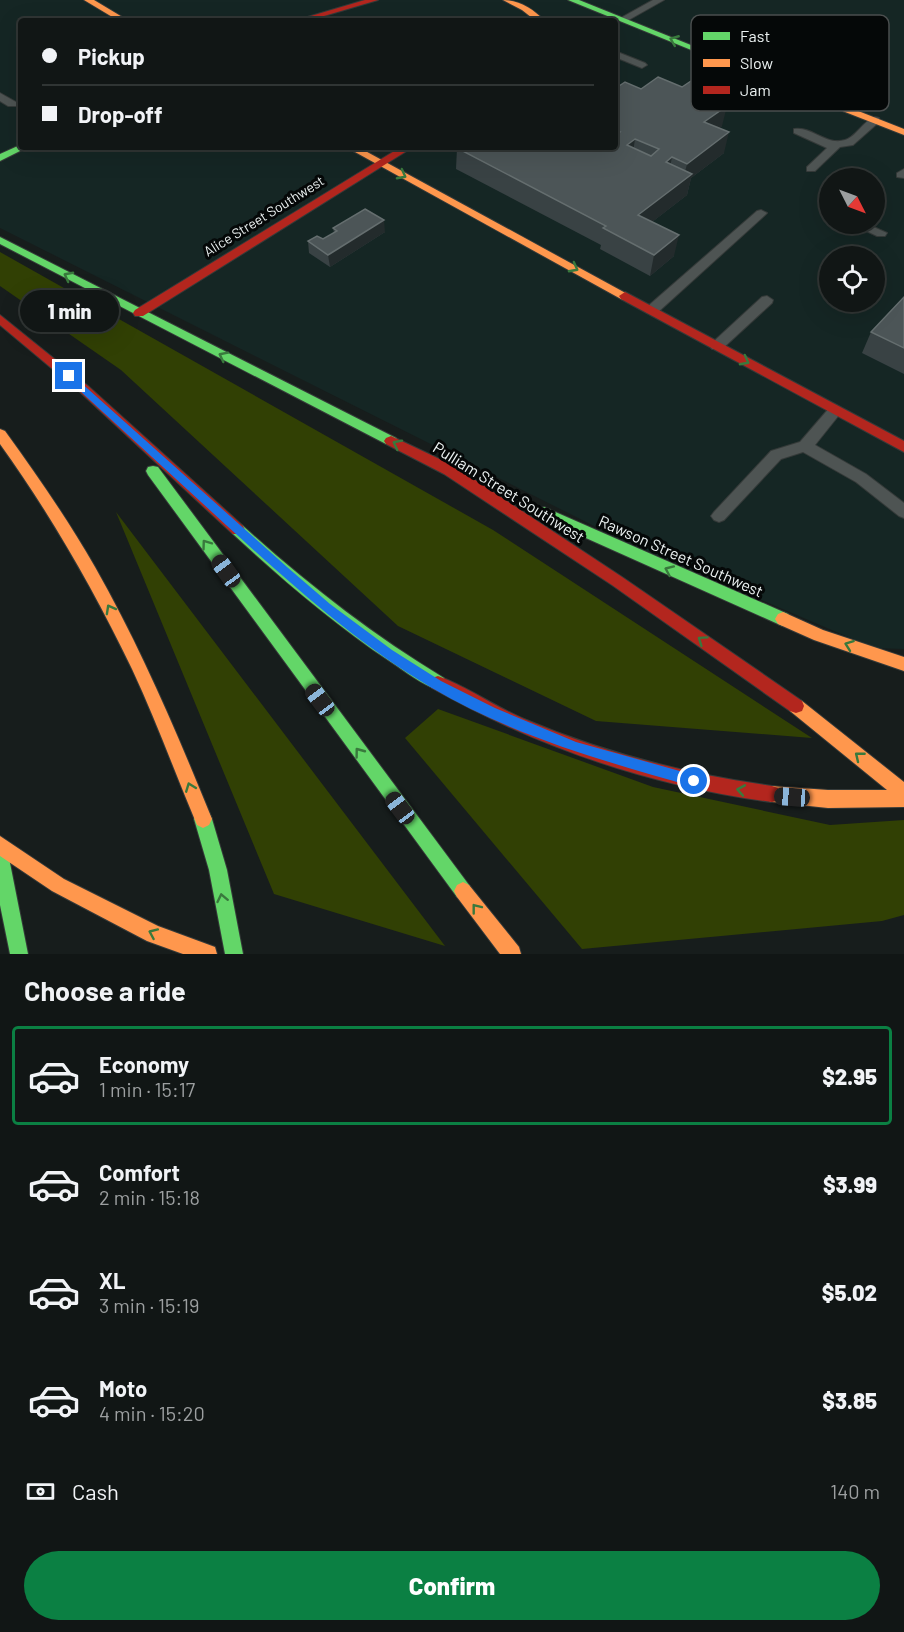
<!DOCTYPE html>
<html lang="en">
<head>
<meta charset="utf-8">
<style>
  :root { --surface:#111615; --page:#1a1f1e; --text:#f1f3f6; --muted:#9c9fa0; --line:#303534; --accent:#0b8043 }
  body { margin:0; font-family:Barlow,sans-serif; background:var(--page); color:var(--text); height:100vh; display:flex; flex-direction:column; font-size:22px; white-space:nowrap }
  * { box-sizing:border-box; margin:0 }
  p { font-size:20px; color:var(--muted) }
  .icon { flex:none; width:33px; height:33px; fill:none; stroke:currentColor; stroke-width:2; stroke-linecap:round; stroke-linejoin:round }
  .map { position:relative; height:954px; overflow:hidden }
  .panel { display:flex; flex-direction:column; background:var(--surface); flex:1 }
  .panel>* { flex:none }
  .guide { position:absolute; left:18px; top:18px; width:600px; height:132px; border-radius:6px; box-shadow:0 6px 24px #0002,0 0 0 2px var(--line); display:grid; align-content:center; height:132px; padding:0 24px; background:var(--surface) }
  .needle { width:39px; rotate:132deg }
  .controls { position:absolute; left:819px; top:168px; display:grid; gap:12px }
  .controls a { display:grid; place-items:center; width:66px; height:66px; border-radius:50%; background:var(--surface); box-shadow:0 6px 24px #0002,0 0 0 2px var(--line); font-size:30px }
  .end { position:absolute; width:27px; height:27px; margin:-14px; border:8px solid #1a73e8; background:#fff; box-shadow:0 0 0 3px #fff }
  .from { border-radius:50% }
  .bubble { position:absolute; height:42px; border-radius:21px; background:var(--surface); box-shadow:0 6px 24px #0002,0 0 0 2px var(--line); font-size:20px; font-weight:800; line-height:42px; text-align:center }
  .car { position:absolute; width:18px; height:36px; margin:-18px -9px; border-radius:8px; box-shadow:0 0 4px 2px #0007; background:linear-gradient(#222 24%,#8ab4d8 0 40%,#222 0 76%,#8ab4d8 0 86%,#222 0) }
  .guide b { display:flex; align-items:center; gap:21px; height:57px; font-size:22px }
  .guide b+b { border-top:2px solid var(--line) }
  .guide i { width:15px; height:15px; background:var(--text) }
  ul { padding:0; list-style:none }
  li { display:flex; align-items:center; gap:18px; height:99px; margin:0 12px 9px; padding:0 12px; border:3px solid transparent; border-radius:6px }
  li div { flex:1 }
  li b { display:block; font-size:22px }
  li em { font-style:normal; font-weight:800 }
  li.selected { border-color:var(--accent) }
  li>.icon { width:54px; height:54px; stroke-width:1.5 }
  h2 { padding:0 24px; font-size:27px; line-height:72px }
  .pay { display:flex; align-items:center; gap:15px; height:66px; padding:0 24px; font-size:22px }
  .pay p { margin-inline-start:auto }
  .primary-button { display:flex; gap:12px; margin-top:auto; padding:12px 24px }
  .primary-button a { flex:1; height:69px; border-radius:36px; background:var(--accent); color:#fff; font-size:24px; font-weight:800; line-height:69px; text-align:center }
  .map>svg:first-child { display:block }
</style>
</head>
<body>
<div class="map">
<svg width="904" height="954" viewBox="0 0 904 954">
  <rect width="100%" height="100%" fill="#171d1c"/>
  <path fill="#152624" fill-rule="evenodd" d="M0 0H904V649L874 648 626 542 0 228ZM21 21H615V147H21ZM830 178H874V224H830ZM830 256H874V302H830Z"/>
  <path fill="#314004" d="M0 252 493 530 812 738 596 721 398 626 121 370 0 286Z
    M116 512 445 946 274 894Z
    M438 709 653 787 830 825 904 820V915L882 921 582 949 405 738Z"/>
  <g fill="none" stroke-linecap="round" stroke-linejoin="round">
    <g stroke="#353a39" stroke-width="2">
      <path id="lane" d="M653 0H664L625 22 617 20Z
        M615 51 645 63 647 65 642 68 615 57Z
        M0 93 16 102V106H8L0 101Z
        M875 117 879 118V122L853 145 840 147 815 171H807V167L827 148 794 133V129C812 126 826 146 845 140 856 137 863 121 875 117Z
        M904 169V178L897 177V173Z
        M761 210 767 213 765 215 657 313H647L646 310 647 307 757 211Z
        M852 224H867L887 233 885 236H877Z
        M767 296 773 300 772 303 722 349H712L710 346 712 343 762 297Z
        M836 405 843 410 815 445 866 474 904 503V518L899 516 856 482 803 452 781 459 724 520 719 522 714 520 711 516 714 512 771 451 800 442 831 406Z"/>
    </g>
    <g stroke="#353a39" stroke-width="2">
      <path id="fast" d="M568 0H579L825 99 817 101Z
        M20 145 28 147 0 161V154Z
        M0 237 396 438 398 441 396 444H386L0 244Z
        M153 466 158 467 469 885 472 891 469 897 463 900 457 897 148 475 146 471 148 467Z
        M544 507 788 614 791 619 788 624 783 626 778 624 539 517 537 513 539 509Z
        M238 524 243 526C306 583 371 634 444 678L446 683 444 688 438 690C421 684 406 672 391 662 334 624 283 580 233 534L231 530 233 526Z
        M203 810 209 813 212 819 227 870 243 954H225L209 870 194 819 197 813Z
        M0 849 6 852 9 858 28 954H10L0 905Z"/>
    </g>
    <g stroke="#353a39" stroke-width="2">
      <path id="slow" d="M84 0H94L129 21H119Z
        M503 0C520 0 533 9 545 21H536L522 10Z
        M820 96 904 129V135L817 101 815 99Z
        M346 147H358L631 296 625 300 621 299Z
        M0 429 5 431C37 475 68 520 95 567 141 648 177 733 212 819L209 825 203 828 197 825C175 773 156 720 132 669 94 590 51 515 0 444Z
        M783 612 823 630 904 657V671L814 640 778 624 775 619 778 614Z
        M796 699 802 701 904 782V807L828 808 772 802 766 800 763 794 766 788 772 786 828 790H887L790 711 788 706 790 701Z
        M0 836 64 879 158 926 215 947 217 954H183L147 941 52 891 0 856Z
        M463 882 469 885 519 947 521 954H500L457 897 454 891 457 885Z"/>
    </g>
    <g stroke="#353a39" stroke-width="2">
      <path id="jam" d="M365 0H378L307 21H294Z
        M401 147H413L143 316H135L133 313 135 310Z
        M625 292 904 441V452L621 299 619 296Z
        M0 315 88 386 243 526 245 530 243 534H233L80 392 0 325Z
        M391 436 454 466 622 577 802 701 804 706 802 711 796 713 790 711 612 585 444 474 386 444 384 441 386 438Z
        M438 676C468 687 495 707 524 719 604 753 686 774 772 786L778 788 781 794 778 800 772 802C651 786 539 748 432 688L430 683 432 678Z"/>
    </g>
    <use href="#lane" fill="#4e5453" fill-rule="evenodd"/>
    <use href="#fast" fill="#63d668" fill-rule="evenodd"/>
    <use href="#slow" fill="#ff974d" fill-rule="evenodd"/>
    <use href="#jam" fill="#b3261e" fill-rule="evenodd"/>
  </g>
  <path fill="#394244" d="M615 84 619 86 641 89 712 86 709 99 722 126 719 128 724 153 691 178 687 195 652 222 674 256 650 276 600 249 601 245 456 169 457 148 615 147Z
    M333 228 385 232 330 267 309 253 308 241 323 239 334 233Z
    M904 297V374L862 353 871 332Z"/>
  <path fill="#232b2c" d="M712 86 707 107 700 95Z
    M727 106 722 126 700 143 704 122Z
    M729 132 724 153 691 178 687 195 634 236 638 215 683 180 687 164Z
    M635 139 632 159 627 145Z
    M672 157 668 178 666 162Z
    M384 220 385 232 330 267 328 255Z
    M679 235 674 256 650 276 654 255Z"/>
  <path fill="#4c5557" stroke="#656e6f" stroke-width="1.5" fill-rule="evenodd" d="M658 77 682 87 694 79 712 86 700 95 727 106 704 122 729 132 687 164 672 157 666 162 692 174 638 215 679 235 654 255 603 228 606 226 457 148 459 147H615V135L620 132 615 130V84L619 86 625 82 641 89ZM635 139 659 149 651 156 627 145Z
    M365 209 384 220 328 255 308 241 317 236 323 239 337 231 333 228Z
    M904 297V348L871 332Z"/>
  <defs><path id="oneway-chevron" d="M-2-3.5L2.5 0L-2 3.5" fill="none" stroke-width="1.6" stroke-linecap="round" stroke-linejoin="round" transform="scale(1.5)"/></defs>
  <g stroke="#39793d">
    <use href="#oneway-chevron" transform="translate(674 40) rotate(-158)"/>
    <use href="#oneway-chevron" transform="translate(402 175) rotate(28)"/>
    <use href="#oneway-chevron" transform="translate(574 268) rotate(28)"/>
    <use href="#oneway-chevron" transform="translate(68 276) rotate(-152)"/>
    <use href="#oneway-chevron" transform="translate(223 356) rotate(-153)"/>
    <use href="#oneway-chevron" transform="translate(745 361) rotate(28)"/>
    <use href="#oneway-chevron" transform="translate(397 444) rotate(-153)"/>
    <use href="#oneway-chevron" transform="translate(206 544) rotate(-126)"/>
    <use href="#oneway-chevron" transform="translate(669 570) rotate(-156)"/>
    <use href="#oneway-chevron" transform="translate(110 609) rotate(-119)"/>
    <use href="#oneway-chevron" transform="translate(702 640) rotate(-145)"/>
    <use href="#oneway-chevron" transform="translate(849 645) rotate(-160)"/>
    <use href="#oneway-chevron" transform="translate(359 752) rotate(-127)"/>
    <use href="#oneway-chevron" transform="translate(859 756) rotate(-141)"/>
    <use href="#oneway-chevron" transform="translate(190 787) rotate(-111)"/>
    <use href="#oneway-chevron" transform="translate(741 790) rotate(-170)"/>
    <use href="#oneway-chevron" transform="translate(222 898) rotate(-102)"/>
    <use href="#oneway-chevron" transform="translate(476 908) rotate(-128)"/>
    <use href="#oneway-chevron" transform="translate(153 933) rotate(-156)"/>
  </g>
  <path fill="#1a73e8" d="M69 372 287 567 330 604 392 650 441 681 495 708 576 742 694 775 700 781 699 785 694 787C604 761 513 736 432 688 356 643 291 584 226 525 173 476 119 427 66 378L65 376Z"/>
  <g text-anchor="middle" stroke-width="6" stroke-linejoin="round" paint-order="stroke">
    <g font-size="14" fill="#ecf2f2" stroke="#050808">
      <text transform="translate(264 216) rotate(-32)" y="5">Alice Street Southwest</text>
    </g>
    <g font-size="16" fill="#ecf2f2" stroke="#050808">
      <text transform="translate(509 492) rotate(32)" y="6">Pulliam Street Southwest</text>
      <text transform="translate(681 556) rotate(24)" y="6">Rawson Street Southwest</text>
    </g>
  </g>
  <rect x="691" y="15" width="198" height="96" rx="9" fill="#050808" stroke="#4a4e4e" stroke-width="1.5"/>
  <rect x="703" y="32" width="27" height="8" fill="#63d668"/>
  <rect x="703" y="59" width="27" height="8" fill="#ff974d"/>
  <rect x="703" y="86" width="27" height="8" fill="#b3261e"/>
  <g font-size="16" fill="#ecf2f2">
    <text x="740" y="42">Fast</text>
    <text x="740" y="69">Slow</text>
    <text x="740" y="96">Jam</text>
  </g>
</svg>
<div class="controls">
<a><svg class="needle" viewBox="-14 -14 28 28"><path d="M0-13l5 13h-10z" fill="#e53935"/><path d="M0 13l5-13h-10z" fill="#9c9fa0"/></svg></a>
<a><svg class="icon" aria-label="locate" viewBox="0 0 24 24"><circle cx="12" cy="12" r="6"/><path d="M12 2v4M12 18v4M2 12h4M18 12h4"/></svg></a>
</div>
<i class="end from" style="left:694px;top:781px"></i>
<i class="end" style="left:69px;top:376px"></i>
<div class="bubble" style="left:20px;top:290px;width:99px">1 min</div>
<i class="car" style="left:226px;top:571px;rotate:324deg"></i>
<i class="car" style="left:320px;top:700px;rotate:323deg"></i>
<i class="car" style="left:792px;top:797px;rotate:274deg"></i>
<i class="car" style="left:400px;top:808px;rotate:323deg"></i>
<div class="guide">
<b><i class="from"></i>Pickup</b>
<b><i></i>Drop-off</b>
</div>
</div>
<section class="panel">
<h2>Choose a ride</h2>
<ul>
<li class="selected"><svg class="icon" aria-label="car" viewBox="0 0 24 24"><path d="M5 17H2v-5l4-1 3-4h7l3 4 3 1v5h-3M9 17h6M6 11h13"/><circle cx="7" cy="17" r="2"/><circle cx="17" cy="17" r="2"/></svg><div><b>Economy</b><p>1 min · 15:17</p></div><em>$2.95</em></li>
<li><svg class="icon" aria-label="car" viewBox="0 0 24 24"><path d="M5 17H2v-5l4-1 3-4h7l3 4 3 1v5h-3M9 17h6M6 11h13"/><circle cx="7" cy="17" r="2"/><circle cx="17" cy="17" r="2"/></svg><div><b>Comfort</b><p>2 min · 15:18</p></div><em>$3.99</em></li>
<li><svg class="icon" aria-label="car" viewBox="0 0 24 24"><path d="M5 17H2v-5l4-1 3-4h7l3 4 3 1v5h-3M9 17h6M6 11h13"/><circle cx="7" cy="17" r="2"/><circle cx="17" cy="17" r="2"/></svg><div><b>XL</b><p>3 min · 15:19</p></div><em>$5.02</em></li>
<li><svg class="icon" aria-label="car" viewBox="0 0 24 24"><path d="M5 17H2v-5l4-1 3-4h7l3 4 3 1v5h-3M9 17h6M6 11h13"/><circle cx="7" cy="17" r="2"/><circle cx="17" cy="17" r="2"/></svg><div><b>Moto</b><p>4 min · 15:20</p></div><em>$3.85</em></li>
</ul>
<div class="pay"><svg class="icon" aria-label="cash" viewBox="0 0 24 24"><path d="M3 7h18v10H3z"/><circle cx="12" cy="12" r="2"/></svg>Cash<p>140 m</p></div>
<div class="primary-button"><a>Confirm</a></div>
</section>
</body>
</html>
